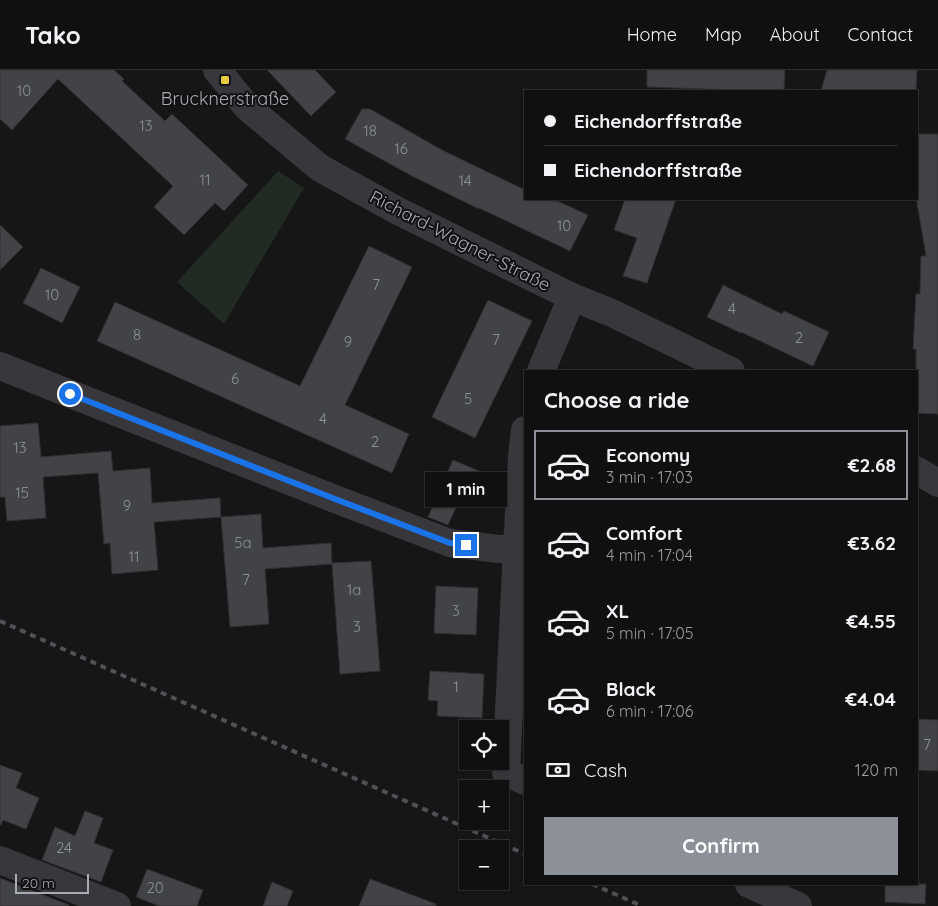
<!DOCTYPE html>
<html lang="en">
<head>
<meta charset="utf-8">
<style>
  :root { --surface:#101011; --page:#1e1e1f; --text:#f1f3f6; --muted:#9c9d9f; --line:#303031; --accent:#8c9099 }
  body { margin:0; font-family:Quicksand,sans-serif; background:var(--page); color:var(--text); height:100vh; display:flex; flex-direction:column; font-size:19px; white-space:nowrap }
  * { box-sizing:border-box; margin:0 }
  p { font-size:16px; color:var(--muted) }
  .icon { flex:none; width:28px; height:28px; fill:none; stroke:currentColor; stroke-width:2; stroke-linecap:round; stroke-linejoin:round }
  .map { position:relative; flex:1; overflow:hidden }
  .panel { position:absolute; left:524px; top:300px; width:394px; height:515px; display:flex; flex-direction:column; background:var(--surface); border-radius:0px; box-shadow:0 1px 4px #0004,0 0 0 1px var(--line) }
  .panel>* { flex:none }
  .hud { position:absolute; left:524px; top:20px; width:394px; height:110px; border-radius:0px; box-shadow:0 1px 4px #0004,0 0 0 1px var(--line); display:grid; align-content:center; height:110px; padding:0 20px; background:var(--surface) }
  .controls { position:absolute; left:459px; top:650px; display:grid; gap:10px }
  .controls a { display:grid; place-items:center; width:50px; height:50px; border-radius:0px; background:var(--surface); box-shadow:0 1px 4px #0004,0 0 0 1px var(--line); font-size:25px }
  .scale { position:absolute; left:15px; bottom:12px; width:74px; box-sizing:border-box; padding-left:5px; border:2px solid #a8aab6; border-top:0; font-size:14px; line-height:18px; white-space:nowrap; color:#a8aab6; -webkit-text-stroke:4px #111112; paint-order:stroke }
  .end { position:absolute; width:22px; height:22px; margin:-11px; border:6px solid #1a73e8; background:#fff; box-shadow:0 0 0 2px #fff }
  .from { border-radius:50% }
  .bubble { position:absolute; height:35px; border-radius:0px; background:var(--surface); box-shadow:0 1px 4px #0004,0 0 0 1px var(--line); font-size:16px; font-weight:800; line-height:35px; text-align:center }
  .hud b { display:flex; align-items:center; gap:18px; height:48px; font-size:19px }
  .hud b+b { border-top:1px solid var(--line) }
  .hud i { width:12px; height:12px; background:var(--text) }
  ul { padding:0; list-style:none }
  li { display:flex; align-items:center; gap:15px; height:70px; margin:0 10px 8px; padding:0 10px; border:2px solid transparent; border-radius:0px }
  li div { flex:1 }
  li b { display:block; font-size:19px }
  li em { font-style:normal; font-weight:800 }
  li.active { border-color:var(--accent) }
  li>.icon { width:45px; height:45px; stroke-width:1.5 }
  h2 { padding:0 20px; font-size:22px; line-height:60px }
  .pay { display:flex; align-items:center; gap:12px; height:55px; padding:0 20px; font-size:19px }
  .pay p { margin-inline-start:auto }
  .primary-button { display:flex; gap:10px; margin-top:auto; padding:10px 20px }
  .primary-button a { flex:1; height:58px; border-radius:0px; background:var(--accent); color:#fff; font-size:20px; font-weight:800; line-height:58px; text-align:center }
  header { display:flex; align-items:center; gap:30px; box-sizing:border-box; height:70px; padding:0 25px; background:var(--surface); border-bottom:1px solid var(--line) }
  header strong { font-size:24px }
  nav { display:flex; gap:28px; margin-inline-start:auto; font-size:18px }
  .map>svg:first-child { display:block }
</style>
</head>
<body>
<header>
<strong>Tako</strong>
<nav><a>Home</a><a>Map</a><a>About</a><a>Contact</a></nav>
</header>
<div class="map">
<svg width="938" height="836" viewBox="0 0 938 836">
  <rect width="100%" height="100%" fill="#161617"/>
  <path fill="#222a24" d="M278 101 304 118 224 254 177 212Z"/>
  <path fill="#424347" stroke="#303033" d="M0 0H114L124 9 122 11 165 51 172 44 248 115 224 141 215 133 184 165 154 137 173 116 58 9 12 60 0 49Z
    M267 0H315L336 22 311 46Z
    M647 0H785L784 21H734V20L647 17Z
    M827 0H917L916 21H821Z
    M362 39H370L442 80 525 120V129H553L588 145 570 181 479 138V139L410 105 345 69Z
    M916 64H938V344L916 343V279H913L916 224H920L921 186H926L916 127Z
    M625 129H676L647 213 623 206 637 168 614 160Z
    M0 155 23 177 0 200Z
    M369 176 412 197 345 335 409 364 392 403 97 271 115 232 300 316Z
    M41 198 80 217 62 253 23 233Z
    M723 215 782 244 784 241 829 262 813 296 741 262V263L707 247Z
    M488 230 532 251 475 368 432 347Z
    M38 353 41 387 111 381 113 401 150 398 152 433 220 428 221 447 154 452 158 500 112 504 110 473 104 474 98 403 43 407 46 448 7 451 5 427H0V356Z
    M453 390 484 403 475 425 464 420 448 455 428 447Z
    M261 444 263 478 331 473 332 493 371 491 380 601 340 604 332 494 265 499 269 554 230 557 221 447Z
    M436 516 478 518 476 565 434 563Z
    M430 601 484 604 482 648 437 646 438 631 428 630Z
    M916 649 938 650V701L916 700Z
    M0 695 22 703 16 718 39 728 26 759 3 750 1 755H0Z
    M85 741 103 748 94 773 113 780 101 812 42 790 55 757 75 766Z
    M147 799 203 820 197 836H159L136 827Z
    M0 808 69 835 68 836H0Z
    M370 809 436 834V836H359Z
    M272 812 293 821 287 836H263Z
    M885 814H926L925 834 885 832Z"/>
  <g fill="none" stroke-linecap="round" stroke-linejoin="round">
    <path stroke="#37373c" stroke-width="28" d="M217 0 247 37 320 98 398 141 572 227 612 243 731 301
      M0 296 335 429 450 473 499 479H517
      M541 301 572 227
      M525 360 522 386 517 479 506 702 525 711
      M916 400 938 413
      M0 790 117 836
      M749 814 798 836"/>
    <path stroke="#505057" stroke-width="4" stroke-dasharray="6 5" stroke-linecap="butt" d="M0 551 525 784
      M592 814 642 836"/>
  </g>
  <g fill="none" stroke-linecap="round" stroke-linejoin="round">
    <path stroke="#1a73e8" stroke-width="6" d="M70 324 335 429 450 473 466 475"/>
  </g>
  <rect fill="#e6ca3f" stroke="#111112" stroke-width="2" x="220" y="5" width="10" height="10" rx="2.5"/>
  <g text-anchor="middle" stroke-width="4" stroke-linejoin="round" paint-order="stroke">
    <g font-size="15" fill="#8e909a">
      <text x="24" y="26">10</text>
      <text x="146" y="61">13</text>
      <text x="370" y="66">18</text>
      <text x="401" y="84">16</text>
      <text x="205" y="115">11</text>
      <text x="465" y="116">14</text>
      <text x="564" y="161">10</text>
      <text x="376" y="220">7</text>
      <text x="52" y="230">10</text>
      <text x="732" y="244">4</text>
      <text x="137" y="270">8</text>
      <text x="799" y="273">2</text>
      <text x="496" y="275">7</text>
      <text x="348" y="277">9</text>
      <text x="235" y="314">6</text>
      <text x="468" y="334">5</text>
      <text x="323" y="354">4</text>
      <text x="375" y="377">2</text>
      <text x="20" y="383">13</text>
      <text x="22" y="428">15</text>
      <text x="127" y="441">9</text>
      <text x="243" y="478">5a</text>
      <text x="134" y="492">11</text>
      <text x="246" y="515">7</text>
      <text x="354" y="525">1a</text>
      <text x="456" y="546">3</text>
      <text x="357" y="562">3</text>
      <text x="456" y="622">1</text>
      <text x="927" y="680">7</text>
      <text x="64" y="783">24</text>
      <text x="155" y="823">20</text>
    </g>
    <g font-size="18" fill="#a8aab6" stroke="#111112">
      <text x="225" y="35">Brucknerstraße</text>
    </g>
    <g font-size="18" fill="#a8aab6" stroke="#111112">
      <text transform="translate(460 171) rotate(27)" y="6">Richard-Wagner-Straße</text>
    </g>
  </g>
</svg>
<div class="controls">
<a><svg class="icon" aria-label="locate" viewBox="0 0 24 24"><circle cx="12" cy="12" r="6"/><path d="M12 2v4M12 18v4M2 12h4M18 12h4"/></svg></a>
<a>+</a>
<a>−</a>
</div>
<div class="scale">20 m</div>
<i class="end from" style="left:70px;top:324px"></i>
<i class="end" style="left:466px;top:475px"></i>
<div class="bubble" style="left:425px;top:402px;width:82px">1 min</div>
<div class="hud">
<b><i class="from"></i>Eichendorffstraße</b>
<b><i></i>Eichendorffstraße</b>
</div>
<section class="panel">
<h2>Choose a ride</h2>
<ul>
<li class="active"><svg class="icon" aria-label="car" viewBox="0 0 24 24"><path d="M5 17H2v-5l4-1 3-4h7l3 4 3 1v5h-3M9 17h6M6 11h13"/><circle cx="7" cy="17" r="2"/><circle cx="17" cy="17" r="2"/></svg><div><b>Economy</b><p>3 min · 17:03</p></div><em>€2.68</em></li>
<li><svg class="icon" aria-label="car" viewBox="0 0 24 24"><path d="M5 17H2v-5l4-1 3-4h7l3 4 3 1v5h-3M9 17h6M6 11h13"/><circle cx="7" cy="17" r="2"/><circle cx="17" cy="17" r="2"/></svg><div><b>Comfort</b><p>4 min · 17:04</p></div><em>€3.62</em></li>
<li><svg class="icon" aria-label="car" viewBox="0 0 24 24"><path d="M5 17H2v-5l4-1 3-4h7l3 4 3 1v5h-3M9 17h6M6 11h13"/><circle cx="7" cy="17" r="2"/><circle cx="17" cy="17" r="2"/></svg><div><b>XL</b><p>5 min · 17:05</p></div><em>€4.55</em></li>
<li><svg class="icon" aria-label="car" viewBox="0 0 24 24"><path d="M5 17H2v-5l4-1 3-4h7l3 4 3 1v5h-3M9 17h6M6 11h13"/><circle cx="7" cy="17" r="2"/><circle cx="17" cy="17" r="2"/></svg><div><b>Black</b><p>6 min · 17:06</p></div><em>€4.04</em></li>
</ul>
<div class="pay"><svg class="icon" aria-label="cash" viewBox="0 0 24 24"><path d="M3 7h18v10H3z"/><circle cx="12" cy="12" r="2"/></svg>Cash<p>120 m</p></div>
<div class="primary-button"><a>Confirm</a></div>
</section>
</div>
</body>
</html>
